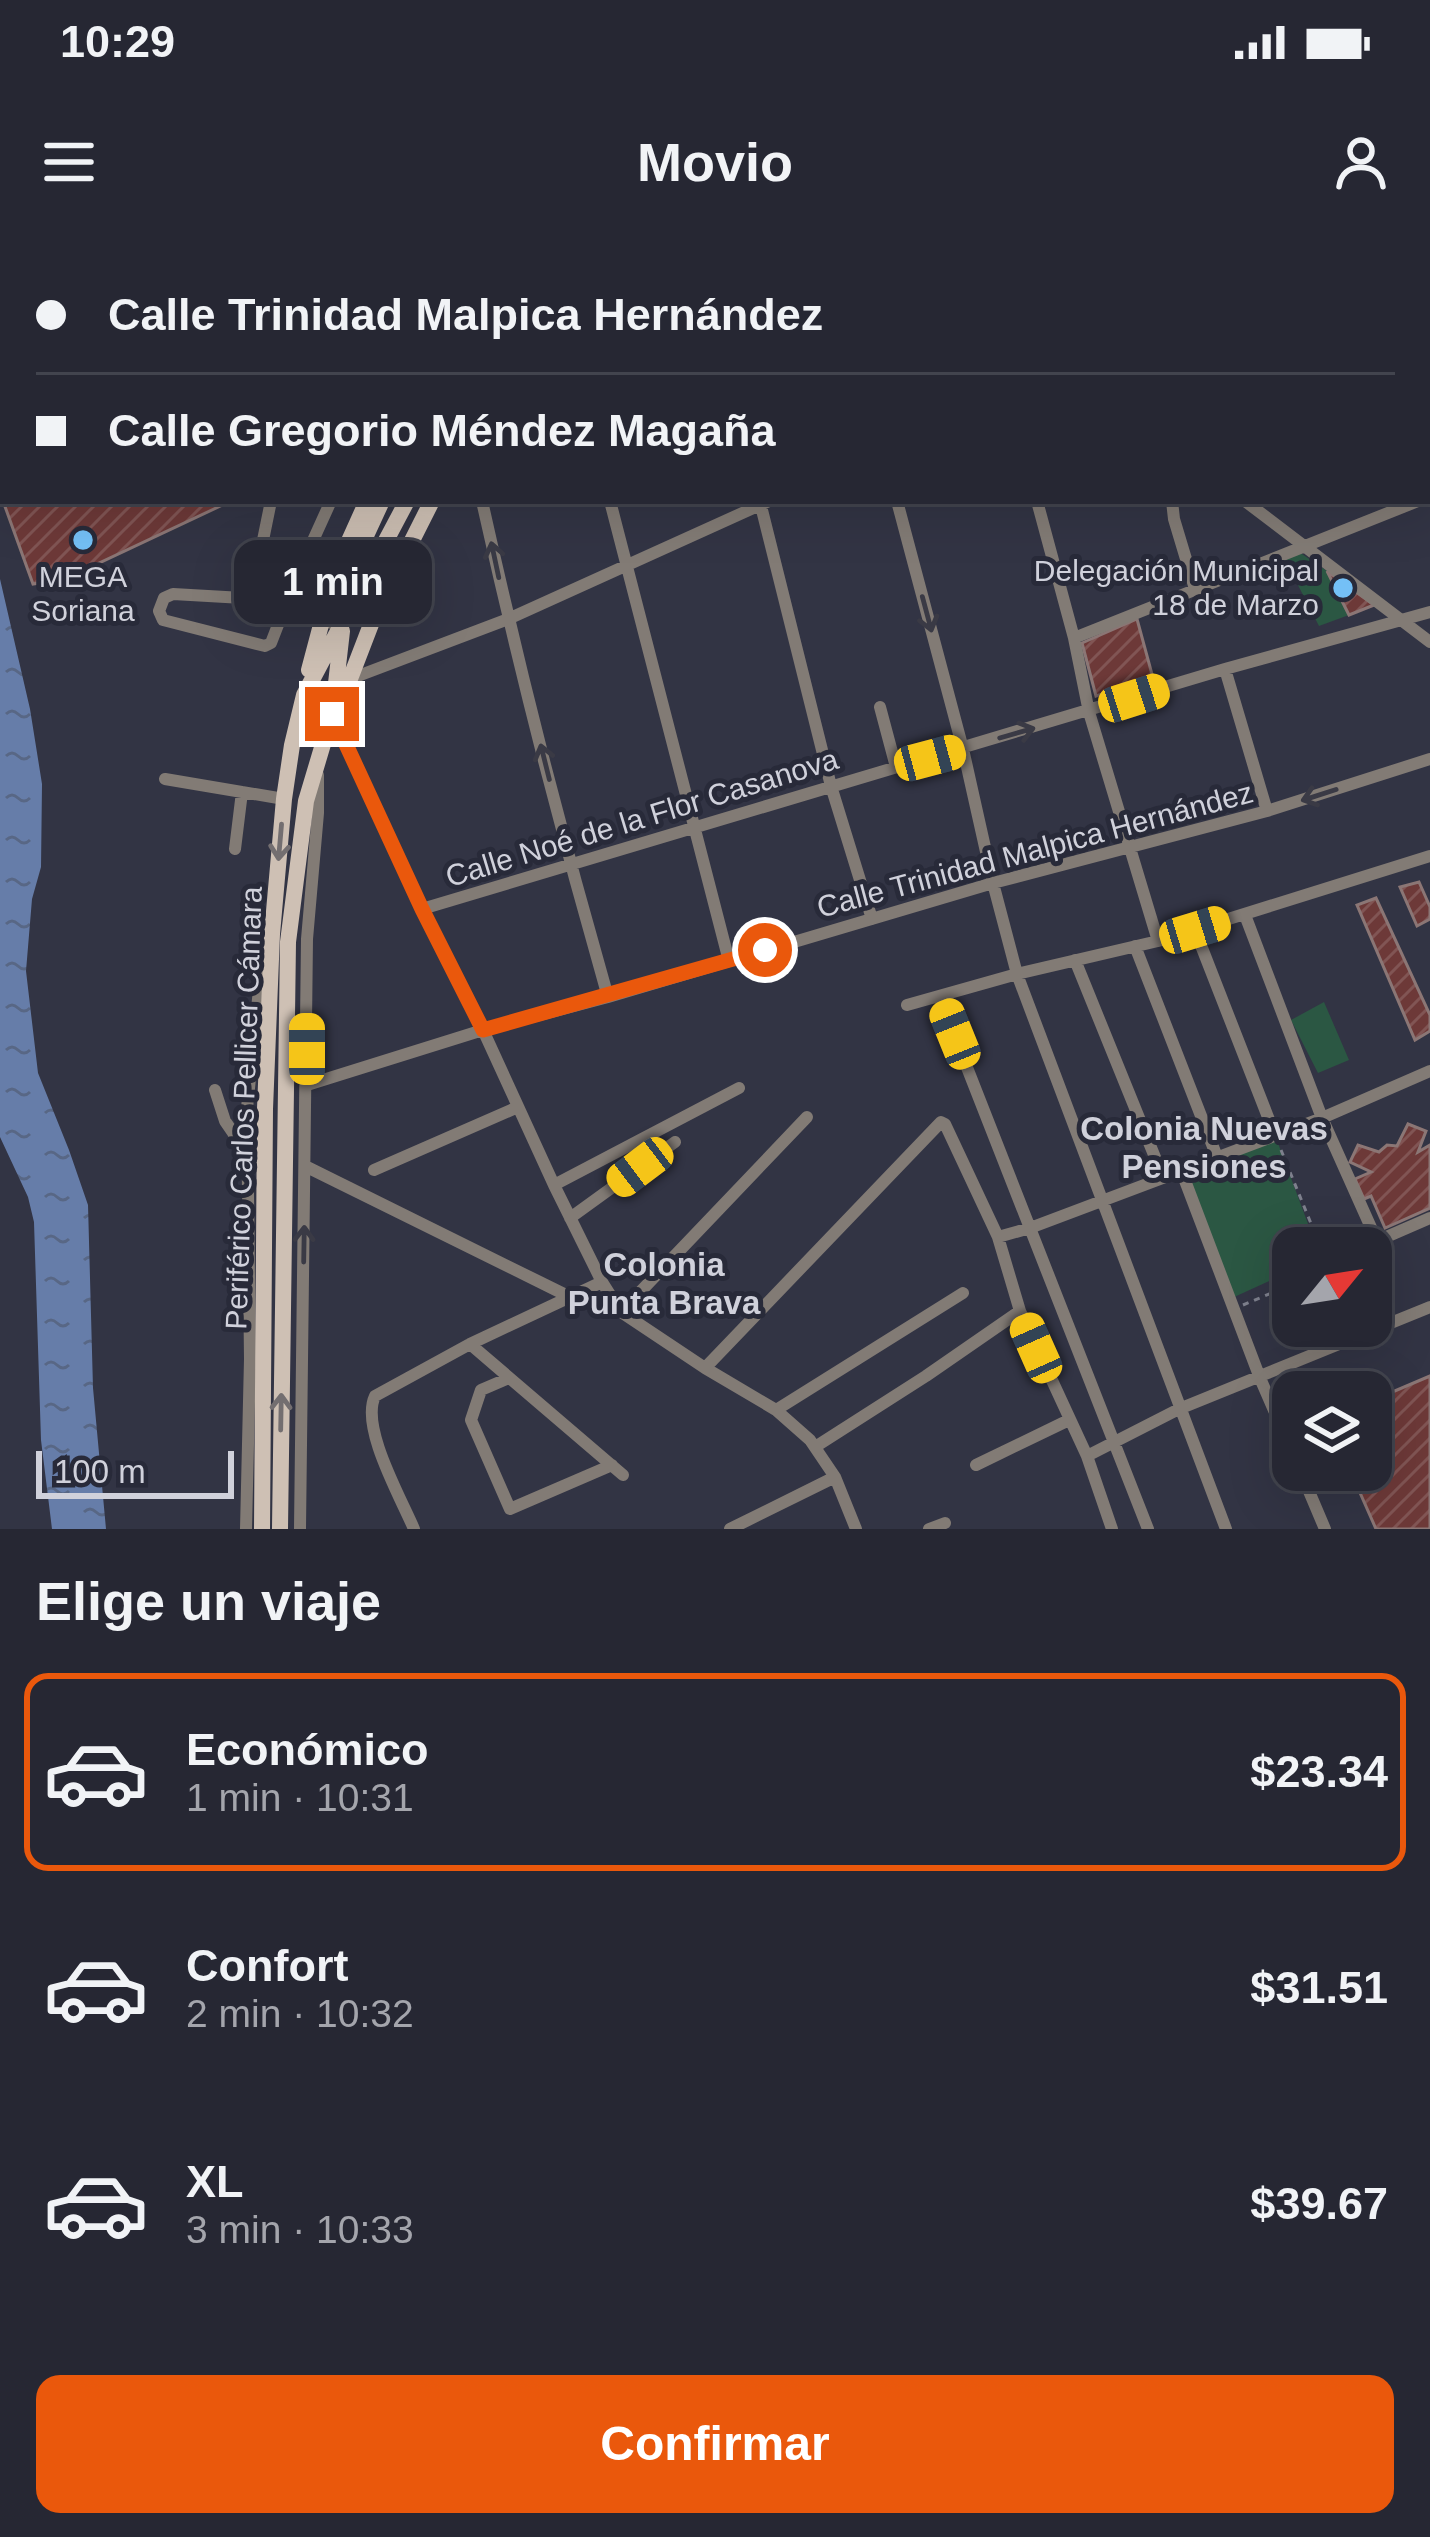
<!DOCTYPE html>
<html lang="es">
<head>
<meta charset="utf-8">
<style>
  :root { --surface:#262733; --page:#32333f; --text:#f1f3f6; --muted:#a4a5ac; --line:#42444e; --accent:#ea580c }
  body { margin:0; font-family:Arial,sans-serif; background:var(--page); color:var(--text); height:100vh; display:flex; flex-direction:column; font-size:45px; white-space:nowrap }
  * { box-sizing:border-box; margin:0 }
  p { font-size:39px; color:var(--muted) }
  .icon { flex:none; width:66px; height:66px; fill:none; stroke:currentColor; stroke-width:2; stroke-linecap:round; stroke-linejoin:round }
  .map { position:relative; height:1289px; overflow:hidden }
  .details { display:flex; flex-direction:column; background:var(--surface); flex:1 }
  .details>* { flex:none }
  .guide { position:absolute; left:0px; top:0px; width:1431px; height:264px; box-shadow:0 12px 48px #0002,0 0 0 3px var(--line); display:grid; align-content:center; height:264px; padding:0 36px; background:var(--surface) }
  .needle { width:78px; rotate:60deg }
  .tools { position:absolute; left:1272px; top:987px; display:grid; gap:24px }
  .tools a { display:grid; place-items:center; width:120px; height:120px; border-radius:24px; background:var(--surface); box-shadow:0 12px 48px #0002,0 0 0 3px var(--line); font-size:60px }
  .scale { position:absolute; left:36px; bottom:30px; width:198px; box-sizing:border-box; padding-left:12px; border:6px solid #d0d1db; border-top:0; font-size:33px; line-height:42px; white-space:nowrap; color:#d0d1db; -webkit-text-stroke:9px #282a39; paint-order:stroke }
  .end { position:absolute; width:54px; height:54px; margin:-27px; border:15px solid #ea580c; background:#fff; box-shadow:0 0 0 6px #fff }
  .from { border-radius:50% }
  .bubble { position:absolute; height:84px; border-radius:24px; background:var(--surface); box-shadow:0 12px 48px #0002,0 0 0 3px var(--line); font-size:39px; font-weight:600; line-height:84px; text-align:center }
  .car { position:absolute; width:36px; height:72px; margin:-36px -18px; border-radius:15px; box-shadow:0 0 9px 3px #0007; background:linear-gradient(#f5c518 24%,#345 0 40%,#f5c518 0 76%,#345 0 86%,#f5c518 0) }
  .guide b { display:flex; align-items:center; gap:42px; height:114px; font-size:45px }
  .guide b+b { border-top:3px solid var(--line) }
  .guide i { width:30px; height:30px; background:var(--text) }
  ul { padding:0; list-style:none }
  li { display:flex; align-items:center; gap:36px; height:198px; margin:0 24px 18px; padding:0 12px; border:6px solid transparent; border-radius:24px }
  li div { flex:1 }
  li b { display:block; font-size:45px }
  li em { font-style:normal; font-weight:600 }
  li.selected { border-color:var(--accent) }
  li>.icon { width:108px; height:108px; stroke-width:1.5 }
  h2 { padding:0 36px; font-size:54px; line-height:144px }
  .primary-button { display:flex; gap:24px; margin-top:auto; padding:24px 36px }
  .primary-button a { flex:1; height:138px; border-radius:24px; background:var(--accent); color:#fff; font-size:48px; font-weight:600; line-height:138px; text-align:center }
  .status { display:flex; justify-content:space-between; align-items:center; height:84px; padding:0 60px; background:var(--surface); direction:ltr }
  .status svg { height:33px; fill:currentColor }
  header { display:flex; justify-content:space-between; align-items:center; height:156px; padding:0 36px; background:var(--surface); font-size:54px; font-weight:600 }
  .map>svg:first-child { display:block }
</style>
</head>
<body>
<div class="status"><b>10:29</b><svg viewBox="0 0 49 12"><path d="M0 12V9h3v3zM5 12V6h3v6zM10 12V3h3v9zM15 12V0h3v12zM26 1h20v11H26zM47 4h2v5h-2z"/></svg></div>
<header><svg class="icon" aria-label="menu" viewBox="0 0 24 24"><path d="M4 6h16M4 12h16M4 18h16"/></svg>Movio<svg class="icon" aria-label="person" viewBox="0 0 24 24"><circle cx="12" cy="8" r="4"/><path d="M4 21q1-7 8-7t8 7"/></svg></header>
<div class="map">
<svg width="1430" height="1289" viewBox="0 0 1430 1289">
  <defs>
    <pattern id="water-ripples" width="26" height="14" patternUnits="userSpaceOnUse" patternTransform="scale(3)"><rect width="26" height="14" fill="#667da9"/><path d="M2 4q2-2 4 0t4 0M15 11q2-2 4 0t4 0" fill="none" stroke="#586785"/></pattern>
    <pattern id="building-hatch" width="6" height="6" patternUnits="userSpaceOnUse" patternTransform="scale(3)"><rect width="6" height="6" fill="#6d3938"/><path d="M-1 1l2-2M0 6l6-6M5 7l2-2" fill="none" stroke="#815554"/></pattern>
  </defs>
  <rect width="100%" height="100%" fill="#323444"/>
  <path fill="#2b5743" d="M1299 312 1327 331 1349 375 1319 386 1284 318Z
    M1324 762 1349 820 1318 833 1291 780Z
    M1275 895 1317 1008H1293V1030L1232 1058 1181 930Z"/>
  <path fill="url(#water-ripples)" d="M1150 0H1430V116L1428 3H1152Z
    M0 339 30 469 42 544 41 627 32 659 26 731 38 833 69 910 88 965 93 1148 106 1289H52L41 1200 34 982 28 957 0 897Z"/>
  <path fill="url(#building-hatch)" stroke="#8b7675" stroke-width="3" d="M16 0H133L135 3H10Z
    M3 6V261L0 252V8Z
    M3 261H231L65 339 33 344Z
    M1327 331 1374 365 1349 375Z
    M1137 379 1153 438 1096 456 1082 403Z
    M1419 642 1430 667V679L1417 686 1400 647Z
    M1376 658 1430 775V791L1415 800 1357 665Z
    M1408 884 1426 891 1418 912 1430 905V968L1385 988 1371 956 1364 959 1355 939 1371 932 1350 922 1358 905 1379 912 1387 905 1397 906Z
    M1430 1136V1289H1376L1350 1230H1371V1161Z"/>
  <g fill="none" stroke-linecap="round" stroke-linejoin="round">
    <path stroke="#7e808d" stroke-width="3" stroke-dasharray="6 6" stroke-linecap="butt" d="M943 3 944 0
      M1281 910 1321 1008
      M1243 1065 1293 1044"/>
    <path stroke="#827b75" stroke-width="12" d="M161 0 163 3
      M257 0 264 3
      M582 0 583 3
      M801 0 810 3
      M182 3 185 0
      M705 3 712 0
      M1055 3V0
      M1428 258 1430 257
      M331 261C309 308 289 355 271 403L265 406 163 380 159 371 164 358 173 354 243 358 342 386
      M482 261C519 428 561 593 608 757
      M610 261 729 721
      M897 261 963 509 993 643 1017 734 1226 1289
      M1037 261 1074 398 1089 472 1158 701
      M1172 261 1174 279 1195 349
      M1245 261 1430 402
      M760 262 831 546 872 679
      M243 358 261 310 271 261
      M1074 398 1418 261
      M1225 429 1267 571
      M350 439 508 379 769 261
      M880 467 896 527
      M332 474 422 669 483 790 554 945 602 1042 621 1072 705 1128 776 1170 810 1200 835 1237 856 1289
      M165 539 284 559
      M235 609 242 552
      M422 669 1225 429 1430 372
      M1245 675 1322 878 1377 1001 1430 978
      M1195 690 1275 895
      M1135 706 1217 917
      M1075 720 1163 937
      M939 756 1148 1289
      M907 765 1017 734 1158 701 1430 616
      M307 845 483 790 608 757 993 643 1267 571 1430 519
      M215 850 225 881 247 913
      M305 926 570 1057
      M374 930 518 867
      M1181 930 1260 1138 1293 1214
      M554 945 739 848
      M570 978 675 902
      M998 997 1030 988 1322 878 1430 831
      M621 1072 807 877
      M470 1104 623 1235
      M705 1128 941 882 945 884 998 997 1020 1071 1087 1216 1112 1289
      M509 1138 481 1150 471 1180 510 1269 612 1225
      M776 1170 963 1053
      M815 1207 926 1136 1020 1071
      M1087 1216 1179 1169 1430 1067
      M976 1225 1069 1180
      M1300 1230 1325 1289
      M246 1289 250 1119 247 868 259 749 269 729
      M300 1289 307 699 318 573V535
      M414 1289C401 1258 360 1187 375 1156L470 1104 602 1042
      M730 1289 835 1237
      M929 1289 945 1283"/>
    <path stroke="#cec0b4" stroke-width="16" d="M347 0 351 3
      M366 0 374 3
      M391 0 395 3
      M453 3 455 0
      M549 3V0
      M346 366 358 313 382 261
      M309 430 335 332 367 261
      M334 461 342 391
      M262 1289 265 869 272 694 284 559 292 505 304 455 407 261
      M280 1289 288 702 306 561 332 474 350 439 375 374 432 261"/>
  </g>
  <defs><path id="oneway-shaft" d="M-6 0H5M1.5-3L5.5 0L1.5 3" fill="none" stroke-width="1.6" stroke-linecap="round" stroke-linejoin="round" transform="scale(3)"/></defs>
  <g stroke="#3a3a45">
    <use href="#oneway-shaft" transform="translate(495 320) rotate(-102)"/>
    <use href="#oneway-shaft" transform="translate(927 374) rotate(75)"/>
    <use href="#oneway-shaft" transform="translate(1017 493) rotate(-16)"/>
    <use href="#oneway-shaft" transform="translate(545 522) rotate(-104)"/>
    <use href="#oneway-shaft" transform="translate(1319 555) rotate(162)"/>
    <use href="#oneway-shaft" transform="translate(304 1004) rotate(-89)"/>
  </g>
  <g stroke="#736e70">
    <use href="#oneway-shaft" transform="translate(280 602) rotate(95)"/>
    <use href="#oneway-shaft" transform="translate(281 1172) rotate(-89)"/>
  </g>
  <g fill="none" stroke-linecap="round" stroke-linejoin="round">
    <path stroke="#ea580c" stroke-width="15" d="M332 474 422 669 483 790 765 710"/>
  </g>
  <g fill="#74c0f6" stroke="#282a39" stroke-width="4.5">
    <circle cx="83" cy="300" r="12"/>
    <circle cx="1343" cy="348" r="12"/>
  </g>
  <g text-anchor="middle" stroke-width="10" stroke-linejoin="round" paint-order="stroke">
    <g font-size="30" fill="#d0d1db" stroke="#282a39" text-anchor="end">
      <text x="1319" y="341">Delegación Municipal<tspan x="1319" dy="34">18 de Marzo</tspan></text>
      <text x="83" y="347" text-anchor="middle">MEGA<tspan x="83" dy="34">Soriana</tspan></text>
    </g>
    <g font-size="30" fill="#d0d1db" stroke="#282a39">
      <text transform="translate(642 578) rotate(-17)" y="10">Calle Noé de la Flor Casanova</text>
      <text transform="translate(1035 610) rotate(-15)" y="10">Calle Trinidad Malpica Hernández</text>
      <text transform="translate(244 868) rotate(-88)" y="10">Periférico Carlos Pellicer Cámara</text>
    </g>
    <g font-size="33" font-weight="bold" fill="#d0d1db" stroke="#282a39">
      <text x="1204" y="900">Colonia Nuevas<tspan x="1204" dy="38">Pensiones</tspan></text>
      <text x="664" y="1036">Colonia<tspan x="664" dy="38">Punta Brava</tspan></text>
    </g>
  </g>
</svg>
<div class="tools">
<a><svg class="needle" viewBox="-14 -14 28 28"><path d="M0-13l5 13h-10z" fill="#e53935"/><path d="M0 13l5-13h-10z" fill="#a4a5ac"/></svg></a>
<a><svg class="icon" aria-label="layers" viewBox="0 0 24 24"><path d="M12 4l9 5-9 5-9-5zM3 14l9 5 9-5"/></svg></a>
</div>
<div class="scale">100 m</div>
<i class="end from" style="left:765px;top:710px"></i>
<i class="end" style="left:332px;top:474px"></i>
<div class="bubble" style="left:234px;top:300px;width:198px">1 min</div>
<i class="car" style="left:1134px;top:458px;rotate:72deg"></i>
<i class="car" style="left:930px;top:518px;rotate:75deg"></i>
<i class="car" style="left:1195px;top:690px;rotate:73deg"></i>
<i class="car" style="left:955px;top:794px;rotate:338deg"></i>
<i class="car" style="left:307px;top:809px;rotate:0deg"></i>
<i class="car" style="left:640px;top:927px;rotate:233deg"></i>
<i class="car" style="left:1036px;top:1108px;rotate:336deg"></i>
<div class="guide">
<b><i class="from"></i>Calle Trinidad Malpica Hernández</b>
<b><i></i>Calle Gregorio Méndez Magaña</b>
</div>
</div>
<section class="details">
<h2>Elige un viaje</h2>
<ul>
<li class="selected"><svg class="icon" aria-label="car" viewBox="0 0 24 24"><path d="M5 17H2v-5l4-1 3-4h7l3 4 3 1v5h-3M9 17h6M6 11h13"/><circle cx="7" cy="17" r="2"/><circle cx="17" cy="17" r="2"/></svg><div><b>Económico</b><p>1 min · 10:31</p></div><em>$23.34</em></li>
<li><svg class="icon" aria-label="car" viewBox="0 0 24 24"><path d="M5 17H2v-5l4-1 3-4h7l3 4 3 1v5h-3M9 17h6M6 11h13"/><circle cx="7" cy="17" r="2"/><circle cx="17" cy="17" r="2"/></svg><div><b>Confort</b><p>2 min · 10:32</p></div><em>$31.51</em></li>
<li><svg class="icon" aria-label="car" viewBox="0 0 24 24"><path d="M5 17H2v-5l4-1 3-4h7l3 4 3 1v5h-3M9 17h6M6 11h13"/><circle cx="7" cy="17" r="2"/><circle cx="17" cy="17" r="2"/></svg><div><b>XL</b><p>3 min · 10:33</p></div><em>$39.67</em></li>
</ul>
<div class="primary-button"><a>Confirmar</a></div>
</section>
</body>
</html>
